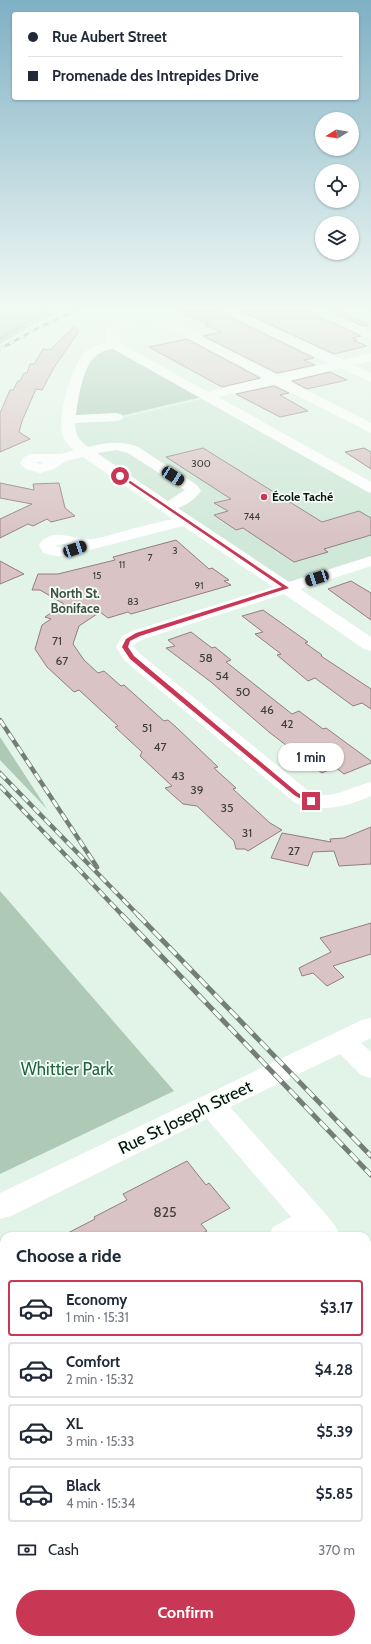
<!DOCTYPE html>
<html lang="en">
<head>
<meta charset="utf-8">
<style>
  :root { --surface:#fff; --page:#f6f6f7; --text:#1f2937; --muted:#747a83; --line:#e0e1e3; --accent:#c83753 }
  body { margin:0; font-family:Cabin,sans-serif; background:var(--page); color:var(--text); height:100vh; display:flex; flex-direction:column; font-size:15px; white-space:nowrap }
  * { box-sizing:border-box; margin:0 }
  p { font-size:13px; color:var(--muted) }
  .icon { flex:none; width:22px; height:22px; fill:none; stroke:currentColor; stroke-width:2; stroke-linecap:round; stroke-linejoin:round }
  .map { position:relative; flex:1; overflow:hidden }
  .details { position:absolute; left:0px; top:1232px; width:371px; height:412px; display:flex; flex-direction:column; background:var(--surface); border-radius:12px 12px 0 0; box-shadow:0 1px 3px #0004 }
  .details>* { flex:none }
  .top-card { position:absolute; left:12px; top:12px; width:347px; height:88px; border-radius:4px; box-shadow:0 1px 3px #0004; display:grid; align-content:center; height:88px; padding:0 16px; background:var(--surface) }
  .needle { width:26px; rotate:259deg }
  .tools { position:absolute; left:315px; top:112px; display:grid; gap:8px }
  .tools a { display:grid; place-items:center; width:44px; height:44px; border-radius:50%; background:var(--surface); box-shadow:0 1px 3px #0004; font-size:20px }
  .end { position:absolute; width:18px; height:18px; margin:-9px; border:5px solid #c83753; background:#fff; box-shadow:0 0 0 2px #fff }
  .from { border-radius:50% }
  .bubble { position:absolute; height:28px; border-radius:14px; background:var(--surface); box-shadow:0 1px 3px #0004; font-size:13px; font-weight:700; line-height:28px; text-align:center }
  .car { position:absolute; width:12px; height:24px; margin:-12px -6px; border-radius:5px; box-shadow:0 0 3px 1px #0007; background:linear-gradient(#222 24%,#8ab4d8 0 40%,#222 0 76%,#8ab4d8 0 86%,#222 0) }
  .top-card b { display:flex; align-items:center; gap:14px; height:38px; font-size:15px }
  .top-card b+b { border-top:1px solid var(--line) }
  .top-card i { width:10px; height:10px; background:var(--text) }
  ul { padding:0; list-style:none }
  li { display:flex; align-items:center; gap:12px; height:56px; margin:0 8px 6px; padding:0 8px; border:2px solid var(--line); border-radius:4px }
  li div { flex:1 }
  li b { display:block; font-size:15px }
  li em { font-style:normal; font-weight:700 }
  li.on { border-color:var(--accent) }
  li>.icon { width:36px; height:36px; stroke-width:1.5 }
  h2 { padding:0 16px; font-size:18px; line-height:48px }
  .pay { display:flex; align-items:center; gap:10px; height:44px; padding:0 16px; font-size:15px }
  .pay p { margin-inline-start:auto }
  .action { display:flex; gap:8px; margin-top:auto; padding:8px 16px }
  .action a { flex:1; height:46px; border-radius:24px; background:var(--accent); color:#fff; font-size:16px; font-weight:700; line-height:46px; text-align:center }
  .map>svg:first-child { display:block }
</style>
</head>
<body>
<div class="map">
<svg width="371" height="1644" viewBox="0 0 371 1644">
  <rect width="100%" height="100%" fill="#e2f3e7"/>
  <path fill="#d0e8d7" d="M206 398 371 488V561L286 588 80 443 74 434V421L107 422Z"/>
  <path fill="#aecab6" d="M0 311H65L42 320 0 344Z
    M115 345 206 396 116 417 69 419 88 355Z
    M0 737 47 809 0 760Z
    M0 891 174 1091 0 1174Z"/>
  <path fill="#d9c3c4" stroke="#937f80" d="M179 311H222L224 314 314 358 304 360 315 365 277 373 203 336 221 332 205 325 209 324 179 312Z
    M241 311H311L313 314 361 336 353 338 357 340 354 341 367 346 334 354Z
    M330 311H339L369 325 363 326Z
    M74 327 79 331 55 366 42 390 36 389 22 421 19 432 30 439 0 452V413L10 390H13L18 381H20L24 373H27L30 364H34L43 349 50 350Z
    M187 339 260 378 222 387 149 347Z
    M330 372 347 380 307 389 292 381Z
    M274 386 289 393 280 395 308 411 280 417 236 394Z
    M203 448 322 522 359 511 371 518V535L324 549 328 552 294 562 243 528 236 530 214 515 228 511 214 503 231 499 166 457Z
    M364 448 371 452V469L345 452Z
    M0 483 34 490 33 484 59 483 65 508 75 516 51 522 47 519 33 526 28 524 0 538V519L32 504 0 498Z
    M176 540 209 569 212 568 229 580 224 581 231 585 131 614 128 612 108 618 100 612 79 626 73 644 84 660 98 673 104 671 121 686 124 685 164 721 168 720 176 727 218 767 214 768 236 788 233 789 270 823 282 830 248 851 245 849H236L234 841 197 806 183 804 165 788 172 786 140 756 142 752 115 727 118 726 79 690 74 692 47 667 35 649 42 625 51 619 45 617 64 604 40 590H32L38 574H58L115 560 113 557Z
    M0 561 24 574 0 584Z
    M351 581 371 593V620L328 589Z
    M263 610 308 642 305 643 322 655 321 656 371 689V709L362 703 353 706 315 678 308 681 277 655 281 654 255 634 263 632 242 616Z
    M191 632 212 648 215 647 231 660 226 662 292 714 299 711 323 729 326 728 371 761V763L344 774 335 767 322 773 269 732 211 682 166 648 175 646 168 640Z
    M371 827V864L339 866 334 851 313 852 308 866 271 858 282 833 331 842 330 839 344 838Z
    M371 923V954L333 966 344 977 327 986 313 973 302 976 299 968 331 952 320 938Z
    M187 1161 206 1185 209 1183 230 1208 201 1224 207 1231 197 1236H62L95 1219 94 1217 127 1200 123 1194Z"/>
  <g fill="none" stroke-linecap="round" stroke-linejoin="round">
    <path stroke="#88948c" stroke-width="1.5" stroke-dasharray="2.5 1" stroke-linecap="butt" d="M0 339 44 311"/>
    <path fill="#fff" fill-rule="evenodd" d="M128 311H152L277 375 329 363 225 313 223 311H238L343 360 371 353V361L354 365 371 373V382L340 368 288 381 371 423V433L274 384 218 397 371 482V493L366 491 113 349C107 350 101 351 96 356 83 365 78 399 76 415L116 413 121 414 123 417 121 420 116 421 75 423C75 435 79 440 88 447 106 443 120 440 138 447L197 485 201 491C195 499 188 504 178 508L289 582 371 556V566L300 589 371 637V651L364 649 284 594 144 639 136 643 134 647 139 653 311 793C333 800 350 787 371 782V796C343 808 325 812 295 803L125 661 116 647 122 636 132 631 273 587 183 526 66 556C58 557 51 555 43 553L39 545C53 525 74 541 93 539 101 538 109 535 117 533 135 528 154 523 173 519L83 457 66 461 54 469 40 473 26 469 20 463 24 457 32 454H61L74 450C69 446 63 440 62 433 58 413 71 367 85 352 91 346 100 345 108 343L106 340V331ZM140 313 264 378 208 392 120 343 118 332ZM117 450 128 453 185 490 168 501 97 453ZM35 462H44L40 464ZM63 544 70 545 59 547 55 546Z
      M312 311H327L371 331V339L314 313Z
      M371 1018V1038L361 1043 371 1052V1078L361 1075 340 1054 230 1107 323 1211 336 1227 340 1236H269L273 1227 291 1217 207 1119 11 1216 0 1219V1193L362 1020Z
      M367 1271 371 1272V1303L367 1301Z
      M4 1376V1407L0 1408V1377Z
      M0 1464 4 1465V1506L0 1505Z
      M367 1603 371 1605V1644H363L356 1640H367Z
      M68 1640H108L109 1644H69Z"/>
    <g stroke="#737e76" stroke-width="3">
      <path id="rail-far2" d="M0 349 38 328 75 311"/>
    </g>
    <g stroke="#737e76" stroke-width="4.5">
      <path id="rail-far1" d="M0 720 97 867
        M0 773 139 916
        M0 786 123 916"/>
    </g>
    <g stroke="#737e76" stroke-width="5">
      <path id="rail" d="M122 915 371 1175
        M138 915 371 1156"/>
    </g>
    <use href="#rail-far2" stroke="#f4fff7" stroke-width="2" stroke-dasharray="5.5" stroke-linecap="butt"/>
    <use href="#rail-far1" stroke="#f4fff7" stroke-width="3" stroke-dasharray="8" stroke-linecap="butt"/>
    <use href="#rail" stroke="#f4fff7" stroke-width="3.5" stroke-dasharray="11" stroke-linecap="butt"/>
  </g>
  <linearGradient id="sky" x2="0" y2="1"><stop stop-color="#7eb0c4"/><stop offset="0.57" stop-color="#f2faf4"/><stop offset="1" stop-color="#f2faf4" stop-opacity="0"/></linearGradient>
  <rect width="371" height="541" fill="url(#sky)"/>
  <path fill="#c83753" d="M120 474 289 588 140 636 130 641 128 647 134 656 298 793 313 800V803H308L294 795 130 659 122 647 126 639 136 633 282 587 119 476Z"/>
  <circle fill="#c83753" stroke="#f4fff7" stroke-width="1.5" cx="264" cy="497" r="4"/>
  <g text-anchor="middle" stroke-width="3.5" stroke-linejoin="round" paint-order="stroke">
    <g font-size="10" fill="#3e3d3a">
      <text x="201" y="467">300</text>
      <text x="252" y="520">744</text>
      <text x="175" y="554">3</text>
      <text x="150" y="561">7</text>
      <text x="122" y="568">11</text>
      <text x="97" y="579">15</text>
      <text x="199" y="589">91</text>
      <text x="133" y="605">83</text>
    </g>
    <g font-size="12" font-weight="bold" fill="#0a100c" stroke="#f4fff7" text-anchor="start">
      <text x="272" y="501">École Taché</text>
    </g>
    <g font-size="12" fill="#3e3d3a">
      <text x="57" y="645">71</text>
      <text x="206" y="662">58</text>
      <text x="62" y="665">67</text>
      <text x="222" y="680">54</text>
      <text x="243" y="696">50</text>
      <text x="267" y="714">46</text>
      <text x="287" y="728">42</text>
      <text x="147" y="732">51</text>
      <text x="160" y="751">47</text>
      <text x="178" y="780">43</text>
      <text x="197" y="794">39</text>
      <text x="227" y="812">35</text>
      <text x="247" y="837">31</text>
      <text x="294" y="855">27</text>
    </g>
    <g font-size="13" font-weight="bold" fill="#425147" stroke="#f4fff7">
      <text x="75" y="598">North St.<tspan x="75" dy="15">Boniface</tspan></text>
    </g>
    <g font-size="14" fill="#3e3d3a">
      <text x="165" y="1217">825</text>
    </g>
    <g font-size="17" fill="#21653e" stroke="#f4fff7">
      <text x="67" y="1075">Whittier Park</text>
    </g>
    <g font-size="17" fill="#0a100c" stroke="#f4fff7">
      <text transform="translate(185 1117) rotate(-26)" y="6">Rue St Joseph Street</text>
    </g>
  </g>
</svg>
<div class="tools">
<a><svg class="needle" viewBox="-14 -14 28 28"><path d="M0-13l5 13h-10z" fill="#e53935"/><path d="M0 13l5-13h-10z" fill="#747a83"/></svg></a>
<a><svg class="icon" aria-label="locate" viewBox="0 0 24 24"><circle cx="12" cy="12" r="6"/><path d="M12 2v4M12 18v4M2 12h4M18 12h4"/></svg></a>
<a><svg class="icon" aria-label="layers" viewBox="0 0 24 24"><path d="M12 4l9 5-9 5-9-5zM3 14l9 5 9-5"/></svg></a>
</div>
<i class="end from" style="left:120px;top:476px"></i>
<i class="end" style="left:311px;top:801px"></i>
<div class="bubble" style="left:278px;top:743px;width:66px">1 min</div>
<i class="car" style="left:173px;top:476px;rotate:123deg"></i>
<i class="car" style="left:75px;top:549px;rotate:71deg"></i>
<i class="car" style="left:317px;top:578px;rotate:252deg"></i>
<div class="top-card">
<b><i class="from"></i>Rue Aubert Street</b>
<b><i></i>Promenade des Intrepides Drive</b>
</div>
<section class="details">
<h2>Choose a ride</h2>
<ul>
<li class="on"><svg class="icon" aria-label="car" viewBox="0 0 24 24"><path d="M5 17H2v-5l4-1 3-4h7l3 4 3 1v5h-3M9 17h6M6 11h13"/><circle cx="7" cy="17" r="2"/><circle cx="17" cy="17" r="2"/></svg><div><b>Economy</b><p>1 min · 15:31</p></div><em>$3.17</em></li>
<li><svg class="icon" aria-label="car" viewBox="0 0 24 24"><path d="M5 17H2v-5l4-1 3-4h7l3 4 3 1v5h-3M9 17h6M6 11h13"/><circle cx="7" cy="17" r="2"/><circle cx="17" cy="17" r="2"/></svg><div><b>Comfort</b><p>2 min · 15:32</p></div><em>$4.28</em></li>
<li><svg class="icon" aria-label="car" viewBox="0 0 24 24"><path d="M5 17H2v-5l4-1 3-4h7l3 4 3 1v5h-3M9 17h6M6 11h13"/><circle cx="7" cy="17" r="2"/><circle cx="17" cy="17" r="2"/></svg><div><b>XL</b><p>3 min · 15:33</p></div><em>$5.39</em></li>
<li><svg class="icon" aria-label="car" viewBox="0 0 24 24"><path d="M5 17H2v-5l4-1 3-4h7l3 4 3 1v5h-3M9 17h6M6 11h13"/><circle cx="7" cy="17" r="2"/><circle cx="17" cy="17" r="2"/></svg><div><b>Black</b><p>4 min · 15:34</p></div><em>$5.85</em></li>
</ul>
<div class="pay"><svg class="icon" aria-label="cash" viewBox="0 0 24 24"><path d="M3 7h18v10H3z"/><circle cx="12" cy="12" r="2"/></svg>Cash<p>370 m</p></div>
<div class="action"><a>Confirm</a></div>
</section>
</div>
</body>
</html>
